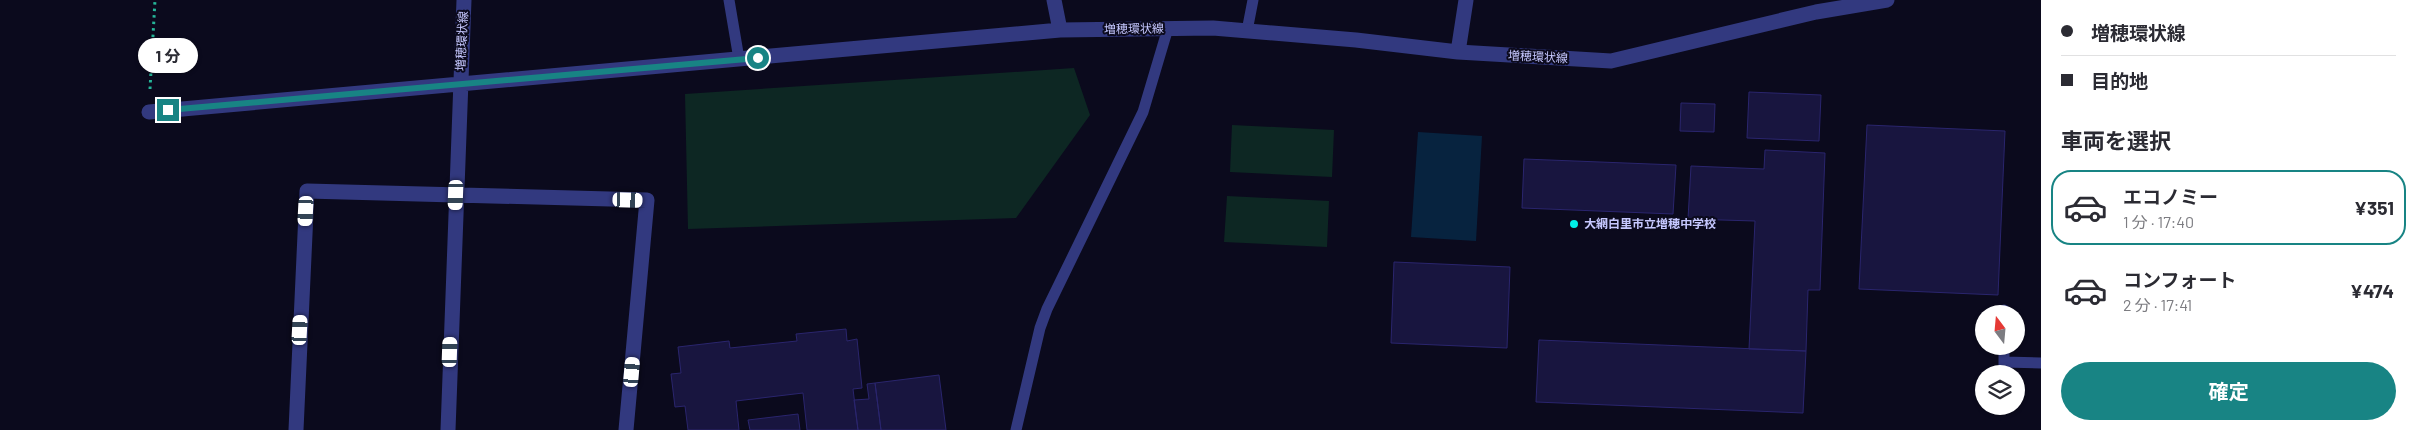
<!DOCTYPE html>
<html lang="ja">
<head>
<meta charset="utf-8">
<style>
  :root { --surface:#fff; --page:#f7f7f7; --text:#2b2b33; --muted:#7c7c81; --line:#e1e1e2; --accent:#188484 }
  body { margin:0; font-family:Barlow,"Noto Sans JP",sans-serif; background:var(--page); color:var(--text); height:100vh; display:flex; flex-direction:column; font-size:19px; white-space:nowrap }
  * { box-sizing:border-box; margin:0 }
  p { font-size:16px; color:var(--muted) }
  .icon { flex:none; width:28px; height:28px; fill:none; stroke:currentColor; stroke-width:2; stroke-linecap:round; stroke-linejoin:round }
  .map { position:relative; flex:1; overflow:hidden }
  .details { display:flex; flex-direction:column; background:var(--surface); width:375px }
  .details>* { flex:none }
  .banner { display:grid; align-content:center; height:110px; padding:0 20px; background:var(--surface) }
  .needle { width:32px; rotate:344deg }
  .buttons { position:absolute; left:1975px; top:305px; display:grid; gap:10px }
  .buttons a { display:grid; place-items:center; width:50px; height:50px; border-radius:50%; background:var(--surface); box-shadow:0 1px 4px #0004; font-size:25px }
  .end { position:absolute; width:22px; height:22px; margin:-11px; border:6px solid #188484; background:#fff; box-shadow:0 0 0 2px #fff }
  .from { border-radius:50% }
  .bubble { position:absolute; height:35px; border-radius:18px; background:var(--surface); box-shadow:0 1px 4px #0004; font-size:16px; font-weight:700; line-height:35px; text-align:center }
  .car { position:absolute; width:15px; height:30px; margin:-15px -8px; border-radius:6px; box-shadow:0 0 4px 1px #0007; background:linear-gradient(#fff 24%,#345 0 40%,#fff 0 76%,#345 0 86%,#fff 0) }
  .banner b { display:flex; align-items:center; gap:18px; height:48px; font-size:19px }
  .banner b+b { border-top:1px solid var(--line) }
  .banner i { width:12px; height:12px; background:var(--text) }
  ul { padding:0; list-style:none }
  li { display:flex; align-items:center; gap:15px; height:75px; margin:0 10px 8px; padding:0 10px; border:2px solid transparent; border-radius:20px }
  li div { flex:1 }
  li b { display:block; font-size:19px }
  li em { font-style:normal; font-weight:700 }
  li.selected { border-color:var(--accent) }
  li>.icon { width:45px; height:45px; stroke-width:1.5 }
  h2 { padding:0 20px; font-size:22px; line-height:60px }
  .button { display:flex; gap:10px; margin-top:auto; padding:10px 20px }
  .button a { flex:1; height:58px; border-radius:30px; background:var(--accent); color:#fff; font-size:20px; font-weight:700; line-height:58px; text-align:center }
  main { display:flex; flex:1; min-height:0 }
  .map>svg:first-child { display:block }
</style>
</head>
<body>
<main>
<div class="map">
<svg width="2041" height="430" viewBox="0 0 2041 430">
  <rect width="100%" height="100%" fill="#0b0a1d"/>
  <path fill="#0d2723" d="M1074 68 1090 115 1016 218 688 229 685 94Z
    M1232 125 1334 130 1332 177 1230 172Z
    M1227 196 1329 201 1327 247 1224 242Z"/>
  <path fill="#07233f" d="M1418 132 1482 136 1476 241 1411 237Z"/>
  <path fill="#18153f" stroke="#2a256d" d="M1749 92 1821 95 1819 141 1747 138Z
    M1681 103 1715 104 1714 132 1680 131Z
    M1867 125 2005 131 1998 295 1859 289Z
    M1765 150 1825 153 1820 290H1808L1806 351 1749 349 1755 221 1688 219 1691 166 1764 169Z
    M1524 159 1676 165 1673 214 1522 208Z
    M1394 262 1510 267 1507 348 1391 343Z
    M846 329 847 341 857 339 862 388 853 389 858 430H807L803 393 736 401 739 430H688L685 406 675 407 671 374 681 373 678 347 729 341 730 348 797 341 796 334Z
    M1539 340 1806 351 1803 413 1536 402Z
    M939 375 946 430H881L875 383Z
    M875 383 881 430H858L854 400 869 399 867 384Z
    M798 414 800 430H750L748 420Z"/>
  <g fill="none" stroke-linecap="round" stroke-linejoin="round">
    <path stroke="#25b598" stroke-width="3" stroke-dasharray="2.5 4" stroke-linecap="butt" d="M150 89 155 0"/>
    <path stroke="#32397f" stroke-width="11" d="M729 0 739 59
      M1247 31 1253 0
      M2004 314V310
      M2004 362 2041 363
      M2004 374V346
      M1016 430 1040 328 1047 309 1143 112 1168 28"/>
    <path stroke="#32397f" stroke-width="15" d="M1054 0 1060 30
      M1458 52 1466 0
      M149 112 1060 30 1213 28 1356 40 1458 52 1611 61 1816 12 1887 0
      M296 430 307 191 647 200 626 430
      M448 430 464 0"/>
  </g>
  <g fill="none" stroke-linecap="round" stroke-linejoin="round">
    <path stroke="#188484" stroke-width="6" d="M168 110 758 58"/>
  </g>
  <circle fill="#00f1e8" stroke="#0b0a1d" stroke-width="2" cx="1574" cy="224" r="5"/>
  <g text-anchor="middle" stroke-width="4" stroke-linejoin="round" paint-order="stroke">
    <g font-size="12" fill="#c6c8ff" stroke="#0b0a1d">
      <text transform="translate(1134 29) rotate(-1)" y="4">増穂環状線</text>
      <text transform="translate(462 41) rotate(-87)" y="4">増穂環状線</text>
      <text transform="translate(1538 57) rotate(3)" y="4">増穂環状線</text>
    </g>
    <g font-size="12" font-weight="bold" fill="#c6c8ff" stroke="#0b0a1d" text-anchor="start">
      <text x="1584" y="228">大網白里市立増穂中学校</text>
    </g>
  </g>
</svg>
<div class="buttons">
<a><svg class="needle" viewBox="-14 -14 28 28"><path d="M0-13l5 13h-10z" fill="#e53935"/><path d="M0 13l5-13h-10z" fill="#7c7c81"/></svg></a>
<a><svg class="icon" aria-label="layers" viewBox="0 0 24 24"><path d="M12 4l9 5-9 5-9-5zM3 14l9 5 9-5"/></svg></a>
</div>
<i class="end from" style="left:758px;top:58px"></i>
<i class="end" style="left:168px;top:110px"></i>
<div class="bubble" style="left:138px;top:38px;width:60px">1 分</div>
<i class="car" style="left:456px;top:195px;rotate:182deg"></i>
<i class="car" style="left:628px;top:200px;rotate:92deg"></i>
<i class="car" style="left:306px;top:211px;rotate:183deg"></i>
<i class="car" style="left:300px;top:330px;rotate:3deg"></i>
<i class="car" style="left:450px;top:352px;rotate:2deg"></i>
<i class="car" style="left:632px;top:372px;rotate:5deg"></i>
</div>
<section class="details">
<div class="banner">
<b><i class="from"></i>増穂環状線</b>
<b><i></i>目的地</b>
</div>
<h2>車両を選択</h2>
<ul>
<li class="selected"><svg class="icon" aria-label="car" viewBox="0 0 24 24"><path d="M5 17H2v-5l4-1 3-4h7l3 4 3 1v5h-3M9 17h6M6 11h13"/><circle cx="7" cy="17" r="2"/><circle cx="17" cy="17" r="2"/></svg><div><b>エコノミー</b><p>1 分 · 17:40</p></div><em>¥351</em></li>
<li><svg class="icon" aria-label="car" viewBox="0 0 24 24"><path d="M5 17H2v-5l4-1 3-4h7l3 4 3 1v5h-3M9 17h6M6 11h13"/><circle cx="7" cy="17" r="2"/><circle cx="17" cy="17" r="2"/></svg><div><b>コンフォート</b><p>2 分 · 17:41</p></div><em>¥474</em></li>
</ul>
<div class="button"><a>確定</a></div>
</section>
</main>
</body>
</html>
